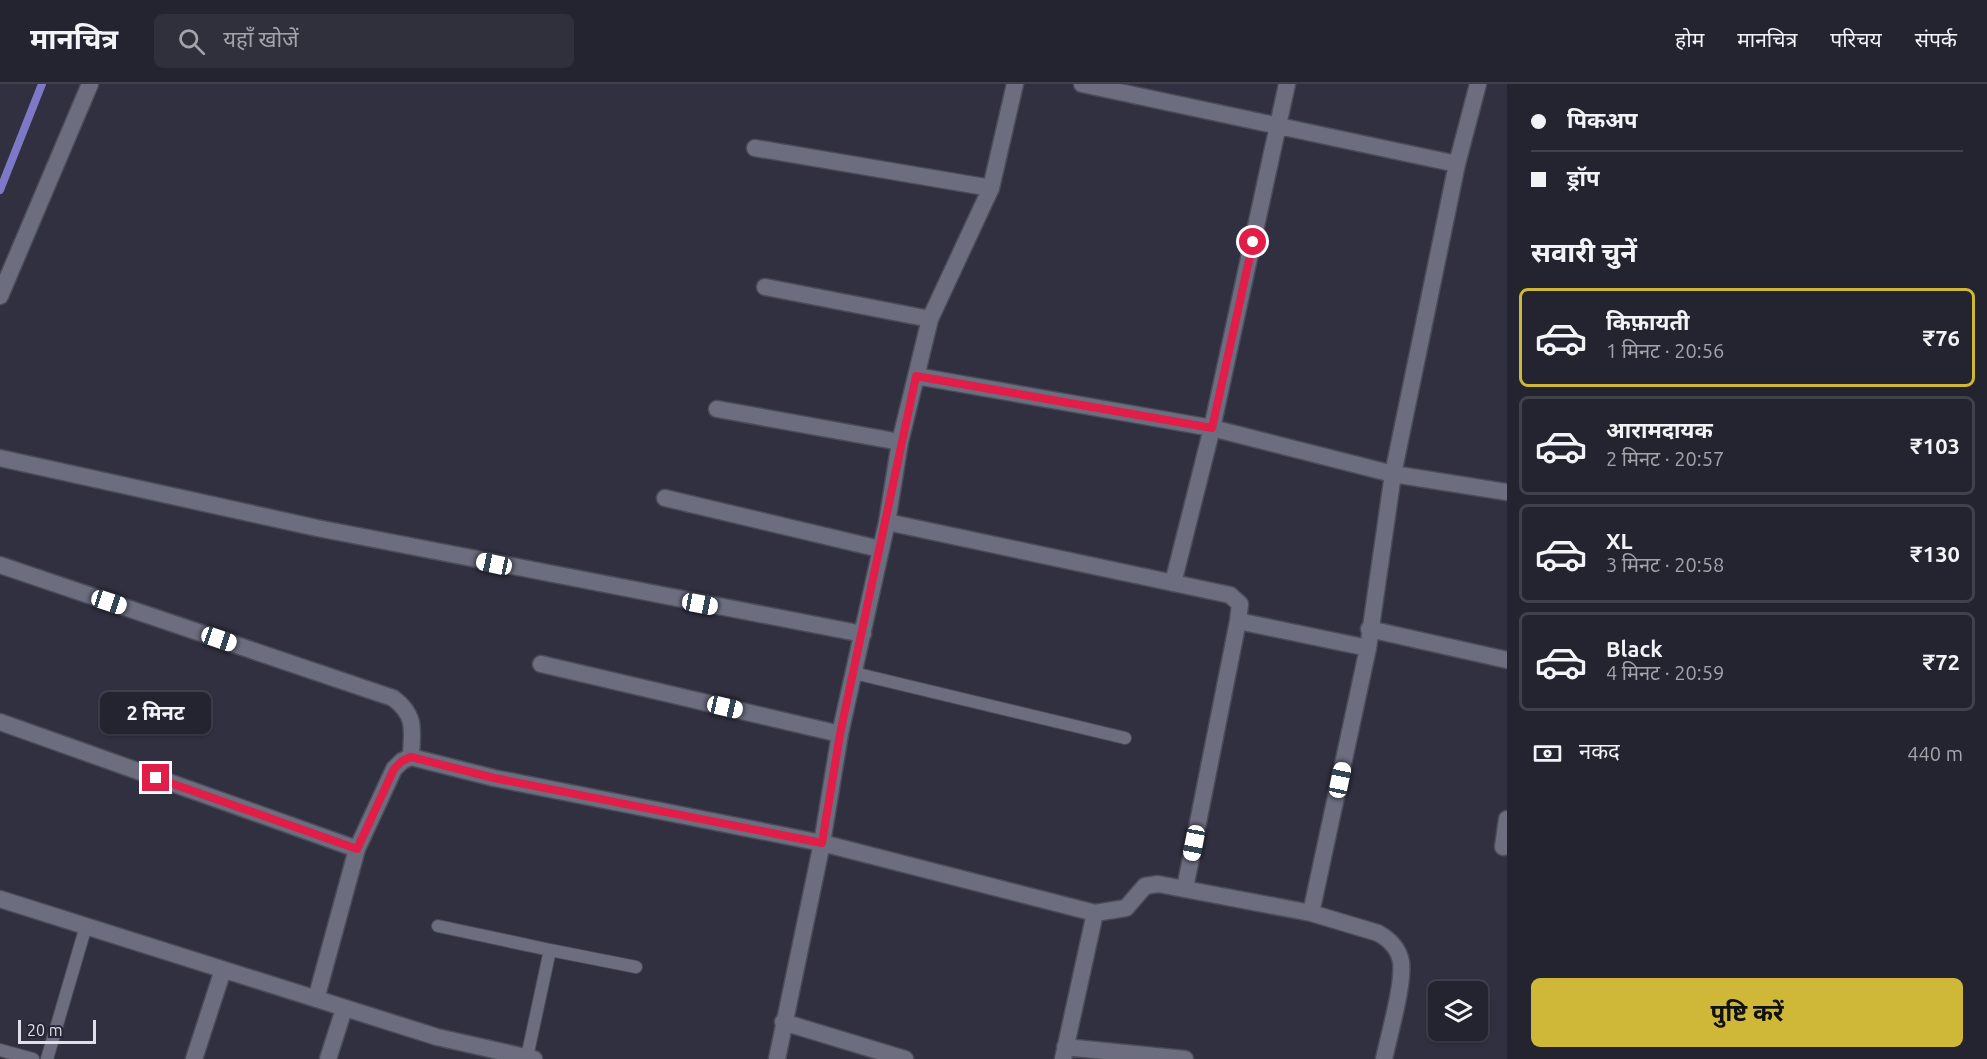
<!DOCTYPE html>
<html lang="hi">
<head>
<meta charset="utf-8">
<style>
  :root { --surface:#242430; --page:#30303c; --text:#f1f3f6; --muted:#a3a4ab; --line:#41414c; --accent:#cfb837 }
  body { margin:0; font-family:Ubuntu,"Noto Sans Devanagari",sans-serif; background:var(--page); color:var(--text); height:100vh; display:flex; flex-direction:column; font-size:22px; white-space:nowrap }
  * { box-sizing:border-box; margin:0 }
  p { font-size:20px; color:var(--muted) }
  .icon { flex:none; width:33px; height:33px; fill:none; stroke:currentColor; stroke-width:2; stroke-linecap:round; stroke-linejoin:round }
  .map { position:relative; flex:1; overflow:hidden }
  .drawer { display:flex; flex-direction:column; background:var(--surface); width:480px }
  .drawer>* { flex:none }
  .banner { display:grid; align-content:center; height:132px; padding:0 24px; background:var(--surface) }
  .controls { position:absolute; left:1428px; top:897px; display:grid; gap:12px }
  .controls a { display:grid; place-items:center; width:60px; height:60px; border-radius:9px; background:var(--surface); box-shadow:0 2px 4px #0004,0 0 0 2px var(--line); font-size:30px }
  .scale { position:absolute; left:18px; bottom:15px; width:78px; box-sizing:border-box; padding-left:6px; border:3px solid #dedfe9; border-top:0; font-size:16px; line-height:21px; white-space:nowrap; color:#dedfe9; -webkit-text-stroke:4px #262635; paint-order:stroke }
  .end { position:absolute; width:27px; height:27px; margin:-14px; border:8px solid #e11d48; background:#fff; box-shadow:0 0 0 3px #fff }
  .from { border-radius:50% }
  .bubble { position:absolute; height:42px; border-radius:9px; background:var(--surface); box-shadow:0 2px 4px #0004,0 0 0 2px var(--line); font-size:20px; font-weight:700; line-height:42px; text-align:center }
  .car { position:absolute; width:18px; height:36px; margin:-18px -9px; border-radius:8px; box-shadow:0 0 4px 2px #0007; background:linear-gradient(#fff 24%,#345 0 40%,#fff 0 76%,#345 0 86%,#fff 0) }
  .banner b { display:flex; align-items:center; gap:21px; height:57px; font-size:22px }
  .banner b+b { border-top:2px solid var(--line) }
  .banner i { width:15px; height:15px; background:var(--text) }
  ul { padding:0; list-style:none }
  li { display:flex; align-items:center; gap:18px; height:99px; margin:0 12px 9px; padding:0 12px; border:3px solid var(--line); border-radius:9px }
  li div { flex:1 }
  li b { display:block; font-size:22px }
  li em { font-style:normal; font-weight:700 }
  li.selected { border-color:var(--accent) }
  li>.icon { width:54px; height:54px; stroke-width:1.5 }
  h2 { padding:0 24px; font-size:27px; line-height:72px }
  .pay { display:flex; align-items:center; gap:15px; height:66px; padding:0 24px; font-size:22px }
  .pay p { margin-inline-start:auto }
  .primary-button { display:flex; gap:12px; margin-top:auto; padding:12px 24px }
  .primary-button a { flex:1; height:69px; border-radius:9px; background:var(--accent); color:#111; font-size:24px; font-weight:700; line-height:69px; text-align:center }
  header { display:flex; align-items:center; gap:36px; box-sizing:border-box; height:84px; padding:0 30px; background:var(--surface); border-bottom:2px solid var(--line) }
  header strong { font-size:28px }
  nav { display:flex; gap:33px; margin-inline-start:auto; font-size:21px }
  .search { width:420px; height:54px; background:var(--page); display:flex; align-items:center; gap:15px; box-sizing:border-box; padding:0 21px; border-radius:9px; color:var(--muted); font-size:22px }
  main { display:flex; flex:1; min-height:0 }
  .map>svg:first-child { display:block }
</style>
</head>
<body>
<header>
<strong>मानचित्र</strong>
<div class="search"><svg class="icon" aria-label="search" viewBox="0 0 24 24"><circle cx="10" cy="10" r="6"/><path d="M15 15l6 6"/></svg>यहाँ खोजें</div>
<nav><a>होम</a><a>मानचित्र</a><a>परिचय</a><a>संपर्क</a></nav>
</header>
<main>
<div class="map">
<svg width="1507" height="975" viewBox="0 0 1507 975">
  <rect width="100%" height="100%" fill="#303040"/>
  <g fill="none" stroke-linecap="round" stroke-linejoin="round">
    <path stroke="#7d79c7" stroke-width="8" d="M0 106 42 0"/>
    <g stroke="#4b4c59" stroke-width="14">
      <path id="service" d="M854 589 1125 654
        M438 842 550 866
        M0 966 33 975
        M527 973 550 866 636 883
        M47 975 86 842"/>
    </g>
    <g stroke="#4b4c59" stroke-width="19">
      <path id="minor" d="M1082 0 1457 80
        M1287 0 1212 344 1393 390 1507 408
        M755 64 991 104
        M765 203 930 235
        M0 212 90 0
        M916 292 1212 344 1173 499
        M717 325 900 358
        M0 374 317 444 863 550
        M665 414 880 465
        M887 438 1230 511 1240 520 1238 537 1368 564
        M0 481 393 614C417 632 412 646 411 673
        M1369 545 1507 576
        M541 580 840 650
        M0 638 357 765
        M1503 763 1507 735
        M1185 804 1238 537
        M0 815 437 953 534 975
        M1311 829 1368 564 1393 390 1457 80 1478 0
        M316 915 357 765 394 685 402 677 411 673 494 694 822 759 1095 829 1126 824 1145 802 1158 800 1311 829 1378 849C1389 855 1399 865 1401 878 1404 900 1389 951 1384 975
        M783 938 905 975
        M1065 963 1185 975
        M194 975 223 886
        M328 975 344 925
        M777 975 822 759 840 650 887 438 900 358 930 235 991 104 1015 0
        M1063 975 1095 829"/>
    </g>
    <use href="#service" stroke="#6c6d7f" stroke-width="12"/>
    <use href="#minor" stroke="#6c6d7f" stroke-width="16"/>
  </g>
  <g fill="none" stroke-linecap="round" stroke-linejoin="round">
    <path stroke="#e11d48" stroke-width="8" d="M156 694 357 765 394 685 402 677 411 673 494 694 822 759 840 650 916 292 1212 344 1253 158"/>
  </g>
</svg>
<div class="controls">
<a><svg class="icon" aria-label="layers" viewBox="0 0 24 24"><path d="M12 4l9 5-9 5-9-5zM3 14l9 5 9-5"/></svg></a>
</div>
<div class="scale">20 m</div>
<i class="end from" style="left:1253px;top:158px"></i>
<i class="end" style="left:156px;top:694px"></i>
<div class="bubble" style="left:100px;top:608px;width:111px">2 मिनट</div>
<i class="car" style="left:494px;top:480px;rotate:282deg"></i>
<i class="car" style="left:109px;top:518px;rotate:108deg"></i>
<i class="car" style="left:700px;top:520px;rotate:101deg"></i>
<i class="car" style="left:219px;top:555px;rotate:109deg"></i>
<i class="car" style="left:725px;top:623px;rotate:103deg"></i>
<i class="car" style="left:1340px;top:696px;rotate:12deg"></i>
<i class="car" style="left:1194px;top:759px;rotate:191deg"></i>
</div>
<section class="drawer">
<div class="banner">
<b><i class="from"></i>पिकअप</b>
<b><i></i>ड्रॉप</b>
</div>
<h2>सवारी चुनें</h2>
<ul>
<li class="selected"><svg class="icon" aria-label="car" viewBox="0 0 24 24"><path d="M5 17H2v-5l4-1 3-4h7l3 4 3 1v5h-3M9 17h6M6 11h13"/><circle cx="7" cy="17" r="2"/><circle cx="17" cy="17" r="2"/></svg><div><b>किफ़ायती</b><p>1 मिनट · 20:56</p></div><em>₹76</em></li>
<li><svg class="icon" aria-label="car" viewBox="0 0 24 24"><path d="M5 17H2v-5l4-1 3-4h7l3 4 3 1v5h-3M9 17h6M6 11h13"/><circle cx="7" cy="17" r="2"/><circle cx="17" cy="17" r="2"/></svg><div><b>आरामदायक</b><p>2 मिनट · 20:57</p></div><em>₹103</em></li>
<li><svg class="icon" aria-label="car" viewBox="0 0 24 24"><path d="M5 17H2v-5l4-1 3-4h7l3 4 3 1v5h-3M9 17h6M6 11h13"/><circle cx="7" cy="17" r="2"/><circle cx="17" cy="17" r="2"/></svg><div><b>XL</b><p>3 मिनट · 20:58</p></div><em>₹130</em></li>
<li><svg class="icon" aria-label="car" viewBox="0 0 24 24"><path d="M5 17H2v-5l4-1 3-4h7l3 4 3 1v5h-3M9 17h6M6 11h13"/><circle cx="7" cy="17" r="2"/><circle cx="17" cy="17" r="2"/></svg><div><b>Black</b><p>4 मिनट · 20:59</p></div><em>₹72</em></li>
</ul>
<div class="pay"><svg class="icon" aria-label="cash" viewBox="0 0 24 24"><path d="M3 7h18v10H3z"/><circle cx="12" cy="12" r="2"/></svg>नकद<p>440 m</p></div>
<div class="primary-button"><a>पुष्टि करें</a></div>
</section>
</main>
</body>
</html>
